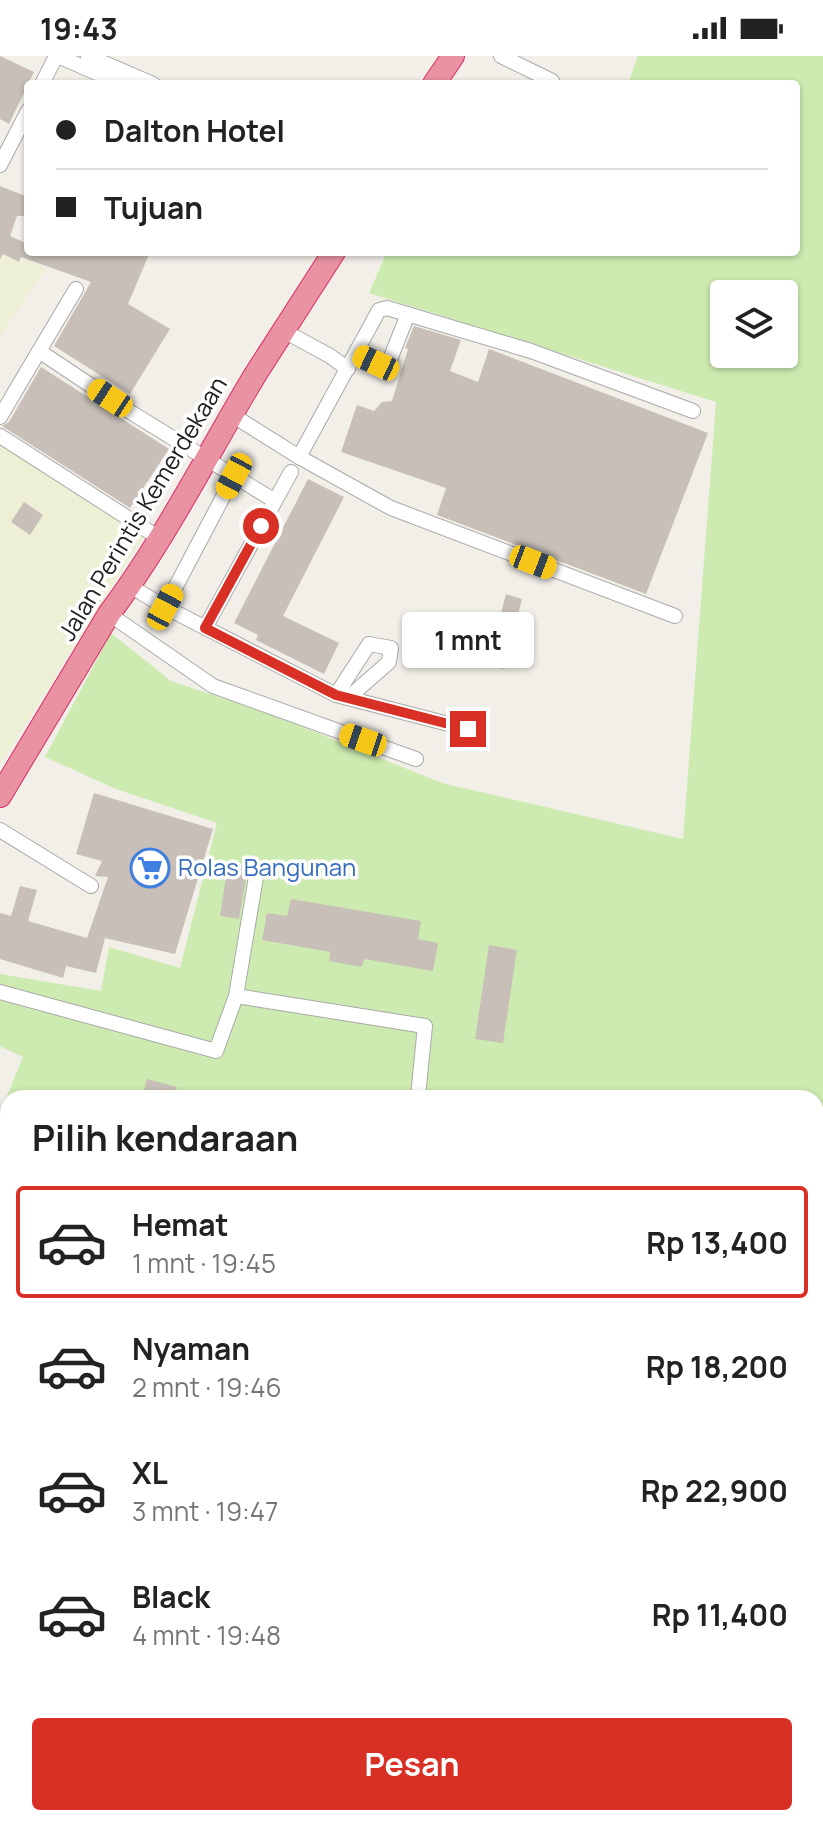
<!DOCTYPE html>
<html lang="id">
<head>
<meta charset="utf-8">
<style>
  :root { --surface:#fff; --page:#f2f2f2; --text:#222; --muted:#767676; --line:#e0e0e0; --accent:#d93025 }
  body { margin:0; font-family:Manrope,sans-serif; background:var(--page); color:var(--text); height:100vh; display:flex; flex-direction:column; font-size:30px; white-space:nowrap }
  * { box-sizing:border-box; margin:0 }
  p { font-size:26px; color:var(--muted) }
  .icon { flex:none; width:44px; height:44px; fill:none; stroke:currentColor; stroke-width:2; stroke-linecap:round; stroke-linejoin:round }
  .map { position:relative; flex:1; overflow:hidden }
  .sheet { position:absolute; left:0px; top:1034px; width:824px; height:736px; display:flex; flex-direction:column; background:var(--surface); border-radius:24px 24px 0 0; box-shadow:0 2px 6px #0004 }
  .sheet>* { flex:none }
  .banner { position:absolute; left:24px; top:24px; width:776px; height:176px; border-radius:8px; box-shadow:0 2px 6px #0004; display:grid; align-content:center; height:176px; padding:0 32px; background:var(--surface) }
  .controls { position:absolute; left:710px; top:224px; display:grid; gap:16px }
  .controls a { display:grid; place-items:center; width:88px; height:88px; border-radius:8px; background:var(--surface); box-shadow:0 2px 6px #0004; font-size:40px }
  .end { position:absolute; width:36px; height:36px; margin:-18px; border:10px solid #d93025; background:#fff; box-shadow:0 0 0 4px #fff }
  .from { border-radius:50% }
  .bubble { position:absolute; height:56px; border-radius:8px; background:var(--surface); box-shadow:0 2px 6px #0004; font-size:26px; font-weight:700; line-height:56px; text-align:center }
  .car { position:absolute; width:24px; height:48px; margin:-24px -12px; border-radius:10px; box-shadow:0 0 6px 2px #0007; background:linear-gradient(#f5c518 24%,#345 0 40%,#f5c518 0 76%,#345 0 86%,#f5c518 0) }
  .banner b { display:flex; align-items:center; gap:28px; height:76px; font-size:30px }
  .banner b+b { border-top:2px solid var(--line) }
  .banner i { width:20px; height:20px; background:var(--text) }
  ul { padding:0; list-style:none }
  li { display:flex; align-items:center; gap:24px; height:112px; margin:0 16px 12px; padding:0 16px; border:4px solid transparent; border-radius:8px }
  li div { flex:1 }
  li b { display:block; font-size:30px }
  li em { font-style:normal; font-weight:700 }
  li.active { border-color:var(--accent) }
  li>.icon { width:72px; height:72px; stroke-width:1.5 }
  h2 { padding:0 32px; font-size:36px; line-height:96px }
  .cta { display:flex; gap:16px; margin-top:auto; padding:16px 32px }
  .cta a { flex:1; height:92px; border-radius:8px; background:var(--accent); color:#fff; font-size:32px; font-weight:700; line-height:92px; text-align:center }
  .status { display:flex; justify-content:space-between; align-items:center; height:56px; padding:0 40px; background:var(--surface); direction:ltr }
  .status svg { height:22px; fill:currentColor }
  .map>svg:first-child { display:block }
</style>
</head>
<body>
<div class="status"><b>19:43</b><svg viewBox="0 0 49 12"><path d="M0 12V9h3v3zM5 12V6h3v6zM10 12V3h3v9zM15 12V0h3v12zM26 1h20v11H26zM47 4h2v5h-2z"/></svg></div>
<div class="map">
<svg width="823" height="1770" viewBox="0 0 823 1770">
  <rect width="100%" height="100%" fill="#f2efe9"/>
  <path fill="#e0dfdf" d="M156 1762H372L370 1770H171Z"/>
  <path fill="#ebdbe8" d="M0 1216 8 1219V1485L0 1484Z
    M486 1762H680L682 1770H484Z"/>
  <path fill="#eef0d5" d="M0 195 47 212 0 280Z
    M0 375 148 473 0 709Z"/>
  <path fill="#cdebb0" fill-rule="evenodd" d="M638 0H823V1153L816 1157V1042H8V1219L0 1216V1057L23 1001 0 990V918L101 935 109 891 180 912 217 767 116 733 45 701 111 577 171 625 278 661 442 727 683 783 716 346 369 237 387 196H796V28H628ZM724 238H784V298H724Z
    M816 1260 823 1265V1379L816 1377Z"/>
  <path fill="#c7bfb8" d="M0 0 34 16 9 68 0 63Z
    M0 130 28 141V160H17L10 180 28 188V196H150L128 248 170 273 130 338 54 290 91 226 21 201 19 206 3 198 0 203Z
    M414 270 461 284 450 315 478 326 489 293 708 377 646 538 437 459 446 432 341 396 357 349 374 355 382 346 392 345 408 293 405 292Z
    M41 311 169 393 130 452 2 370 9 366Z
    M308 423 344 441 283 560 339 587 324 618 256 584 258 579 234 567Z
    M24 446 43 459 30 479 11 466Z
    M506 538 522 543 504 613 487 610Z
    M94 737 213 773 175 898 105 882 96 917 66 910 63 922 0 903V857L11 860 20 830 37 834 28 865 87 882 108 821 95 820 102 805 76 798Z
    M228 807 248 810 239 863 220 860Z
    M291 843 421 865 418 883 438 887 433 915 364 903 362 911 329 905 330 896 262 884 267 857 287 860Z
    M489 889 517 894 503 987 475 983Z
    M147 1023 177 1031 174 1042H142Z"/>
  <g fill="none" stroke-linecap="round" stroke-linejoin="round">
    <g stroke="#a9a9a9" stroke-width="16">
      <path id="minor" d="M58 0 122 28
        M88 0 153 28
        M501 0 552 25
        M42 28 56 0
        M0 109 28 55
        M76 233 39 295 132 357 275 445
        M284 275 330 300 348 313
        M356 298 376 307 389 306 408 258
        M232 359 299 401 391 452 675 560
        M0 361 39 295
        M0 380 159 482
        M299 401 379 254 387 252 531 295 693 355
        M130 530 165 551 336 639 468 673 470 663
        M165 551 234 420
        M109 558 213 630 416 703
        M205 572 291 416
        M336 639 369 588 391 592 389 606 348 642
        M0 774 91 830
        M0 936 216 995 236 940 425 970 418 1040
        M236 940 257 815
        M816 1229 823 1216
        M0 1246 8 1249
        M0 1360 8 1362
        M816 1415 823 1416
        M0 1497 8 1499
        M816 1631 823 1633
        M0 1715 8 1723
        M51 1762 60 1770
        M457 1762 460 1770
        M580 1762 586 1770
        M248 1770 249 1762
        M317 1770 328 1762"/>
    </g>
    <g stroke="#dc2a67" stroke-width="24">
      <path id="highway" d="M434 28 453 0
        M0 740 109 558C165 483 207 399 255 319 281 278 308 237 334 196"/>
    </g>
    <use href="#minor" stroke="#fff" stroke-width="14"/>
    <use href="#highway" stroke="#e892a2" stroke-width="22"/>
  </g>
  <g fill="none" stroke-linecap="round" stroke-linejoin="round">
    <path stroke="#d93025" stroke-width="10" d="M261 470 205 572 336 639 468 673"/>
  </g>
  <defs>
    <g id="supermarket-ring" transform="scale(2)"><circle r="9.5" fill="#fff" stroke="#3f7fe0" stroke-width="1.5"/><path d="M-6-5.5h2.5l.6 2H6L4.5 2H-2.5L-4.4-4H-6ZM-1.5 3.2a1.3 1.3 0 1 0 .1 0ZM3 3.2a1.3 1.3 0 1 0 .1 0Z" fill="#3f7fe0"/></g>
  </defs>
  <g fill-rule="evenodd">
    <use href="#supermarket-ring" x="150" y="812"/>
  </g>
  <g text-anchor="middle" stroke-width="7" stroke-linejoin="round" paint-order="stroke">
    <g font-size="24" fill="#222" stroke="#fff">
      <text transform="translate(143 453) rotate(-59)" y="8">Jalan Perintis Kemerdekaan</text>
    </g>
    <g font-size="24" fill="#366cbe" stroke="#fff" text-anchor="start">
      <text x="178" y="820">Rolas Bangunan</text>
    </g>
  </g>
</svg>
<div class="controls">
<a><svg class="icon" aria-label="layers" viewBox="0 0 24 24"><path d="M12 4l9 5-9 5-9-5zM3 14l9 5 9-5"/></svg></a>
</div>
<i class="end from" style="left:261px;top:470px"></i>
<i class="end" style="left:468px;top:673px"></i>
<div class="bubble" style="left:402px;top:556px;width:132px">1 mnt</div>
<i class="car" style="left:376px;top:307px;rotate:295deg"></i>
<i class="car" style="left:110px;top:342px;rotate:303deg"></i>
<i class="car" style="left:234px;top:420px;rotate:208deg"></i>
<i class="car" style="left:533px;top:506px;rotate:111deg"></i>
<i class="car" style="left:165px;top:551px;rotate:28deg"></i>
<i class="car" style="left:363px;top:684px;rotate:289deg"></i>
<div class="banner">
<b><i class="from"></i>Dalton Hotel</b>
<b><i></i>Tujuan</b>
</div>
<section class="sheet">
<h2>Pilih kendaraan</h2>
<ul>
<li class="active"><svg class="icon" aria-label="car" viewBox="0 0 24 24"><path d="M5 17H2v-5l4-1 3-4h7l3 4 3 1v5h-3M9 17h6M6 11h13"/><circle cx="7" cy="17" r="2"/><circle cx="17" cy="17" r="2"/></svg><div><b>Hemat</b><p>1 mnt · 19:45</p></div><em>Rp 13,400</em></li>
<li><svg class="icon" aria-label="car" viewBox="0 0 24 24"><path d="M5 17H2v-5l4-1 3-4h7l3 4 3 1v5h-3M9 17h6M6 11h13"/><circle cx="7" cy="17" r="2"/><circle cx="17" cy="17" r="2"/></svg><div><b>Nyaman</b><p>2 mnt · 19:46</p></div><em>Rp 18,200</em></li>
<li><svg class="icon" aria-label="car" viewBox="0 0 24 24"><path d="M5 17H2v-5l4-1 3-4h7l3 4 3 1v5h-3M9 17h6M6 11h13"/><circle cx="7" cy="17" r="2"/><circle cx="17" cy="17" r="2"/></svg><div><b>XL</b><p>3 mnt · 19:47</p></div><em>Rp 22,900</em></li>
<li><svg class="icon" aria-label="car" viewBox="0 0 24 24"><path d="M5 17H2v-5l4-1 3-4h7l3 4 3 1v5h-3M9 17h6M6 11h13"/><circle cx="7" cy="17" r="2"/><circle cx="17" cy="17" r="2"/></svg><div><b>Black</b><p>4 mnt · 19:48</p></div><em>Rp 11,400</em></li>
</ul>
<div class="cta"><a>Pesan</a></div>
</section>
</div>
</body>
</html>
